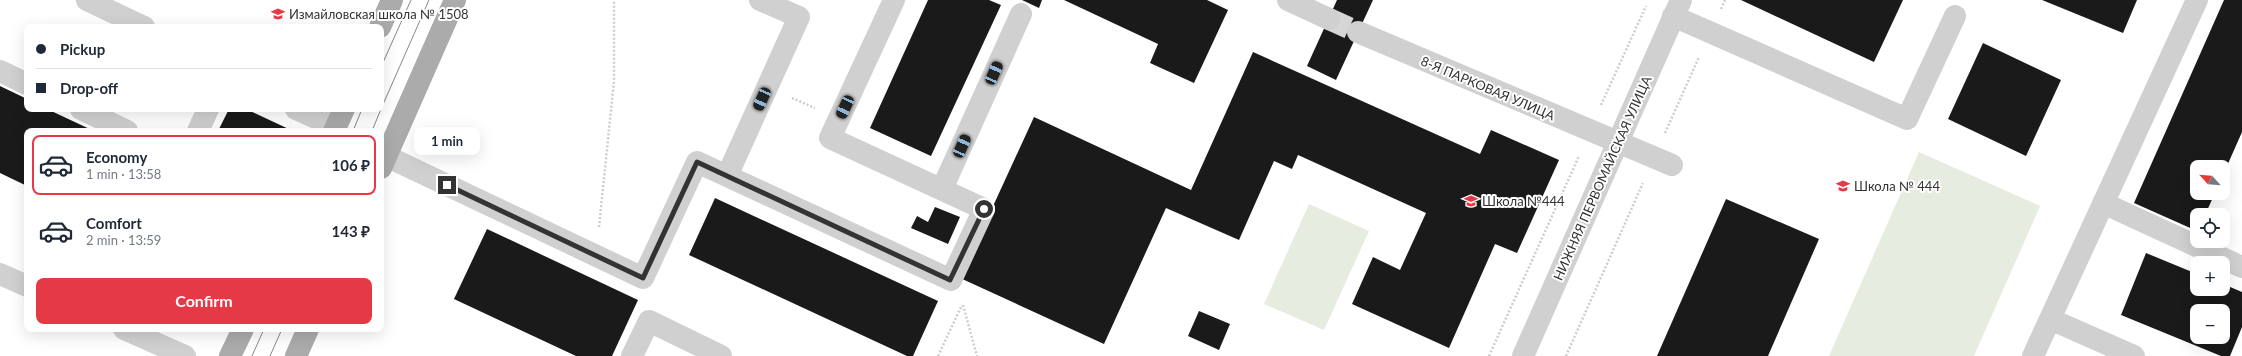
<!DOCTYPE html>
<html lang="en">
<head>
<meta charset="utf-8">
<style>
  :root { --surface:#fff; --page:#f6f6f7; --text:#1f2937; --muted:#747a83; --line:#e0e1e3; --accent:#e63946 }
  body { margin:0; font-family:Lato,sans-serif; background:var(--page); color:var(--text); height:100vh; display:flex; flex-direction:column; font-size:15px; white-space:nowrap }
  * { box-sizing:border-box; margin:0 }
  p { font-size:13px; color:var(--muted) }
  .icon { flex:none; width:22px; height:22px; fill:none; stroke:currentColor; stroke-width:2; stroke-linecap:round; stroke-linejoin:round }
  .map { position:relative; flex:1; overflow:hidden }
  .drawer { position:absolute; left:24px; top:128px; width:360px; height:204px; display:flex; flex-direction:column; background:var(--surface); border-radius:8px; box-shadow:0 4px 16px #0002 }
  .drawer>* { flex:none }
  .hud { position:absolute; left:24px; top:24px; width:360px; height:88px; border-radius:8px; box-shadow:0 4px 16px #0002; display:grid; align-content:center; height:88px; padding:0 12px; background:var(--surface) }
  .needle { width:26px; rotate:296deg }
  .controls { position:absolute; left:2190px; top:160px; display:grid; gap:8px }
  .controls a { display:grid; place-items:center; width:40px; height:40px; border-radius:8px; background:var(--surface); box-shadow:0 4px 16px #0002; font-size:20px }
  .end { position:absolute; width:18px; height:18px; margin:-9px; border:5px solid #333; background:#fff; box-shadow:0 0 0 2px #fff }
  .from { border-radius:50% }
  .bubble { position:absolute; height:28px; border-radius:8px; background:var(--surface); box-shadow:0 4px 16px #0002; font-size:13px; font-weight:700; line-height:28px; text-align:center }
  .car { position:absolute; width:12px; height:24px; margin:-12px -6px; border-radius:5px; box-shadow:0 0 3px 1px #0007; background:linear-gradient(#222 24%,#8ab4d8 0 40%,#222 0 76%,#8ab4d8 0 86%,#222 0) }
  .hud b { display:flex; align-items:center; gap:14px; height:38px; font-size:15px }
  .hud b+b { border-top:1px solid var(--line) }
  .hud i { width:10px; height:10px; background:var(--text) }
  ul { padding:7px 0 0; list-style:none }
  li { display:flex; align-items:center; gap:12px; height:60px; margin:0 8px 6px; padding:0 4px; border:2px solid transparent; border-radius:8px }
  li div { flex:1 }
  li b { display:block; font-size:15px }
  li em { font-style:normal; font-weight:700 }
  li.active { border-color:var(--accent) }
  li>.icon { width:36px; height:36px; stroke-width:1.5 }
  .primary-button { display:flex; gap:8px; margin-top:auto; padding:8px 12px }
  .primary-button a { flex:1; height:46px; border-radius:8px; background:var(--accent); color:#fff; font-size:16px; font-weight:700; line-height:46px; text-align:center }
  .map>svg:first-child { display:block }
</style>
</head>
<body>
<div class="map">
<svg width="2242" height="356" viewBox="0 0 2242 356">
  <rect width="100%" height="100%" fill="#fff"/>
  <path fill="#e6ecdf" d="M1919 152 2040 206 1974 356H1829Z
    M1309 204 1369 231 1324 330 1264 304Z"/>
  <path fill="#1a1a1a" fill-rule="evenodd" d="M928 0H989L1001 5 931 156 870 128Z
    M1022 0H1042L1039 8Z
    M1064 0H1207L1228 10 1194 83 1150 63 1158 44Z
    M1337 0H1373L1336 80 1307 66Z
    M1741 0H1903L1874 62Z
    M2042 0H2137L2123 33Z
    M2224 0H2242V132L2223 175V167H2197V193H2215L2205 215H2197V231L2134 203Z
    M1983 43 2061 80 2026 156 1948 119Z
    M1253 52 1480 154 1491 130 1559 160 1517 253 1495 244 1449 348 1352 304 1373 257 1400 270 1426 213 1298 155 1292 169 1274 161 1239 240 1166 208 1104 344 960 278 1034 117 1191 190Z
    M0 86 27 99V109H47L94 131H27V186L0 173Z
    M229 109H246L293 131H218Z
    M715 198 938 301 913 356H907L689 255Z
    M1726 199 1819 239 1768 356H1657Z
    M935 207 960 217 948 244 911 228 917 216 928 222Z
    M487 229 638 300 612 356H576L454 299Z
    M2146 253 2197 274V289H2223V284L2242 292V327L2230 356H2221L2121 315ZM2197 311H2223V337H2197Z
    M1199 311 1230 324 1219 350 1188 336Z"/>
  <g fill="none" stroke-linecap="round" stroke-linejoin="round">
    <path stroke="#d6d6d6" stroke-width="22" stroke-dasharray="22 11" stroke-linecap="butt" d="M1329 19 1358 32"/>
    <path stroke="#cdcdcd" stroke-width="2.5" stroke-dasharray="2 2" stroke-linecap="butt" d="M1721 9 1725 0
      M792 98 815 108
      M1601 105 1646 6
      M1665 133 1699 57
      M599 227 614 81V0
      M963 305 977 356
      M938 356 962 305
      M1489 356 1579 156
      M1566 356 1643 183"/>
    <path stroke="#d0d0d0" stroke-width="22" d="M87 0 144 27
      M1288 0 1329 19
      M1673 16 1907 119 1955 16
      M1358 32 1672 165
      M0 71 27 84
      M81 109 127 131
      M296 109 336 127
      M198 131 208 109
      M386 156 643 278 697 162 951 280 984 209 830 138 894 0
      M727 176 799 17 760 0
      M942 189 1021 14
      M2103 203 2242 267
      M0 274 27 286
      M124 329 185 356
      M632 356 649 321 721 356
      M1523 356 1681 0
      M2033 356 2050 319
      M2134 356 2050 319 2197 0"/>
    <path stroke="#ababab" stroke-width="22" d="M380 27 392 0
      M334 131 344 109
      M381 168 455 0
      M230 356 243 329
      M296 356 308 329"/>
    <path stroke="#888" stroke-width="1" d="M381 67 411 0
      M381 109 429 0
      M353 131 362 109
      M372 131 381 109
      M252 356 264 329
      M270 356 282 329"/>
  </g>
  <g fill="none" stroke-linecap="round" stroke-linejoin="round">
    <path stroke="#333" stroke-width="5" d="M447 185 643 278 697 162 950 280 984 209"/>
  </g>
  <defs>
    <g id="school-bare" transform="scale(1.08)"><path d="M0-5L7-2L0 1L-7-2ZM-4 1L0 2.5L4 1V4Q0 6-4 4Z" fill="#e63946" stroke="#fff" stroke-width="2.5" paint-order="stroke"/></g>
  </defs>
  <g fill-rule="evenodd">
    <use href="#school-bare" x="278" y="14"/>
    <use href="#school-bare" x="1843" y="186"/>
    <use href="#school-bare" x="1471" y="201"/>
  </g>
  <g text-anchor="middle" stroke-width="4" stroke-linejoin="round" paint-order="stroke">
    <g font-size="13" fill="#333" stroke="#fff" text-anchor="start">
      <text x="289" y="19">Измайловская школа № 1508</text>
      <text x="1854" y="191">Школа № 444</text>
      <text x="1482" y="206">Школа №444</text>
    </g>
    <g font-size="13" fill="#333" stroke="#fff">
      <text transform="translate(1488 88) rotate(23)" y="5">8-Я ПАРКОВАЯ УЛИЦА</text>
      <text transform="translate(1602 178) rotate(-66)" y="5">НИЖНЯЯ ПЕРВОМАЙСКАЯ УЛИЦА</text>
    </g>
  </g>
</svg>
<div class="controls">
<a><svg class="needle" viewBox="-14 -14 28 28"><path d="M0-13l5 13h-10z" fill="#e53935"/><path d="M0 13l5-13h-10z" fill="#747a83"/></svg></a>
<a><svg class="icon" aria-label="locate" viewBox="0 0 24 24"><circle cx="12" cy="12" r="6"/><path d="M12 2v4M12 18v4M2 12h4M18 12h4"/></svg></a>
<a>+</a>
<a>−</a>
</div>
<i class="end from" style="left:984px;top:209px"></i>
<i class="end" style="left:447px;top:185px"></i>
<div class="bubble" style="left:414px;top:127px;width:66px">1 min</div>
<i class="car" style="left:994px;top:73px;rotate:24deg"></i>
<i class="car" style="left:762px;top:99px;rotate:204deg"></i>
<i class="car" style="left:845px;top:107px;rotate:205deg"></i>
<i class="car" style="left:962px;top:146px;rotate:24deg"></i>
<div class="hud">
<b><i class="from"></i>Pickup</b>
<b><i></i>Drop-off</b>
</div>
<section class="drawer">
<ul>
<li class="active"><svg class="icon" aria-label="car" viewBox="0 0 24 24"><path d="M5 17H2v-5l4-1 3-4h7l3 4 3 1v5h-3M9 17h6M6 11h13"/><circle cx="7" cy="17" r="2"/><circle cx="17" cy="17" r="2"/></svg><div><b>Economy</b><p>1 min · 13:58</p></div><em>106 ₽</em></li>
<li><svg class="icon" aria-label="car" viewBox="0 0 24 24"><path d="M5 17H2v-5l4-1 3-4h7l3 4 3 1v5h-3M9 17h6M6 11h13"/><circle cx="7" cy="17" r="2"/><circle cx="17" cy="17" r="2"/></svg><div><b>Comfort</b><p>2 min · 13:59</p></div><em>143 ₽</em></li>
</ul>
<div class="primary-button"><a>Confirm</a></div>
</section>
</div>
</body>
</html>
